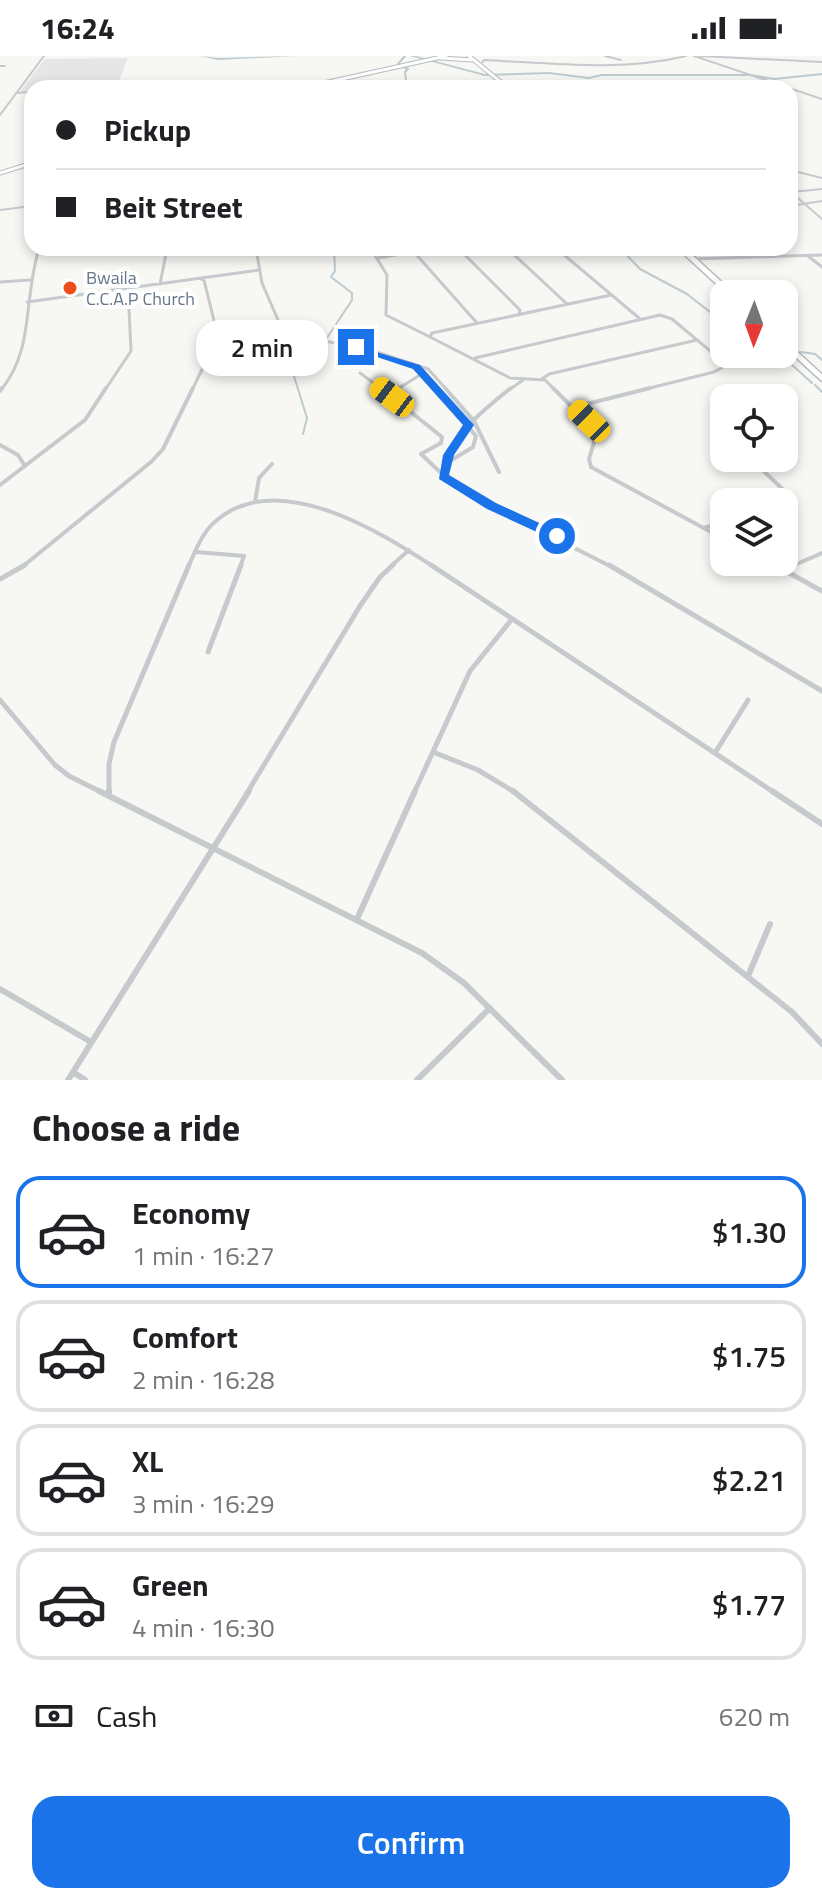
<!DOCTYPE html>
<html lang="en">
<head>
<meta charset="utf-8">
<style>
  :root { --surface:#fff; --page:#f2f2f2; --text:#202124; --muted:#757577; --line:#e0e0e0; --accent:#1a73e8 }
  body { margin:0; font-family:"Titillium Web",sans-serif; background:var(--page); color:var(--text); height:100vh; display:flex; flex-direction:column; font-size:30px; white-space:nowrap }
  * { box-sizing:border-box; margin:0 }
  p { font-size:26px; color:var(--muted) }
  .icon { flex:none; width:44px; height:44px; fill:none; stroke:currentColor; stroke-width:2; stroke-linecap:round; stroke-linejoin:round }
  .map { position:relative; height:1024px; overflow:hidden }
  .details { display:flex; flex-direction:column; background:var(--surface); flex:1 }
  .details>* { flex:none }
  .hud { position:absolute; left:24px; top:24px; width:774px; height:176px; border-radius:24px; box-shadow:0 4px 12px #0003; display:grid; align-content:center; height:176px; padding:0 32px; background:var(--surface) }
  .needle { width:52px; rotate:181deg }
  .buttons { position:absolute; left:710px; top:224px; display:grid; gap:16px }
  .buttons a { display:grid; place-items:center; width:88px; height:88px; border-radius:16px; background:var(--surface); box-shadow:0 4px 12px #0003; font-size:40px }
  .end { position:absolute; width:36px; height:36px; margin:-18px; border:10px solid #1a73e8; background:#fff; box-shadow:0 0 0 4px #fff }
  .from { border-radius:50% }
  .bubble { position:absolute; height:56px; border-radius:24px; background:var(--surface); box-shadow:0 4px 12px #0003; font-size:26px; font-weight:600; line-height:56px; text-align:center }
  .car { position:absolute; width:24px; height:48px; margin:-24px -12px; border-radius:10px; box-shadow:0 0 6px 2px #0007; background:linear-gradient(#f5c518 24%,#345 0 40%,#f5c518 0 76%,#345 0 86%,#f5c518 0) }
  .hud b { display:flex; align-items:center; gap:28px; height:76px; font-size:30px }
  .hud b+b { border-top:2px solid var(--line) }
  .hud i { width:20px; height:20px; background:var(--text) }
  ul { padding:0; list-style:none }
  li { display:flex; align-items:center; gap:24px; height:112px; margin:0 16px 12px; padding:0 16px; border:4px solid var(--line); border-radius:24px }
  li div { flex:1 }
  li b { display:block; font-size:30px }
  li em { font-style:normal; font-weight:600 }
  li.on { border-color:var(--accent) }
  li>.icon { width:72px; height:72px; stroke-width:1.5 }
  h2 { padding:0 32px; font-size:36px; line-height:96px }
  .pay { display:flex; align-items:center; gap:20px; height:88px; padding:0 32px; font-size:30px }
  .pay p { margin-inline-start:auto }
  .cta { display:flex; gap:16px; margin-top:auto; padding:16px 32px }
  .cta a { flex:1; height:92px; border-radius:24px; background:var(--accent); color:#fff; font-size:32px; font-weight:600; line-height:92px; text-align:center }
  .status { display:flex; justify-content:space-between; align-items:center; height:56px; padding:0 40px; background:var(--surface); direction:ltr }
  .status svg { height:22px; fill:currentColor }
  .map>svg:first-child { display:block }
</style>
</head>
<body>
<div class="status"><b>16:24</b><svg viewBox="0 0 49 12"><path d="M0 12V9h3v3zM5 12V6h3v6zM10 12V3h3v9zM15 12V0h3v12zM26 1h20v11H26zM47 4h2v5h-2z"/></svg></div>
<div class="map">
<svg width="822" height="1024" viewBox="0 0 822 1024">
  <rect width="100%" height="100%" fill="#f7f7f4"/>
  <path fill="#e5e6e5" d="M128 2 116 32H32V35L20 36 45 3Z"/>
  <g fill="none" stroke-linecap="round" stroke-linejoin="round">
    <path stroke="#bdcace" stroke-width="2" d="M398 8 405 0
      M403 11 408 13 405 16 407 32
      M620 192 640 213 687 238 724 267
      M325 285 352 244V237L331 221 335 215 334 192
      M801 296 815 298 822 304
      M780 298 812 327
      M815 329 822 336
      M303 378 307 362 293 317 300 304 323 287"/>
    <path fill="#bdcace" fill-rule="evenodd" d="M200 0 218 2 297 0 218 4Z
      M410 0H416L485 18 549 16 589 21 602 18H750L774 22 822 17V19L774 24 750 20H602L589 23 549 18 485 20Z"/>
    <g stroke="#b6bcc0" stroke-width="5">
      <path id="secondary" d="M301 32 446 0
        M0 117 32 107"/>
    </g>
    <g stroke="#b9bdc1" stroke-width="5">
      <path id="primary-far2" d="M469 0 508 32
        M441 2 472 4"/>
    </g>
    <g stroke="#b9bdc1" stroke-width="6">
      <path id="primary-far1" d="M681 192 685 195"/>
    </g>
    <g stroke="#b9bdc1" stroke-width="8">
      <path id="primary" d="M682 193 731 238
        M784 287 822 322"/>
    </g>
    <path stroke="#c6cacd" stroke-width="2" d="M605 0 621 4
      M694 0 822 43
      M700 0 822 6
      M481 8 484 4C550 7 621 16 686 0
      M0 10H5
      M749 32 773 27
      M16 37 32 36
      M0 59 44 0
      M790 114 822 122
      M822 133 791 136 822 163
      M790 150 822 145
      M0 154 32 150
      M217 192 219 195 256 193
      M256 192 257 195
      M370 192 372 195
      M458 192 461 195
      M507 192 511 195
      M555 192 559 195
      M38 195 39 192
      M166 195 167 192
      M418 195 437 192"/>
    <path stroke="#c6cacd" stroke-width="3" d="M218 193H251
      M256 193 262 227 281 271 303 281 368 293 428 313 447 334
      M371 193 387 219 386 259 430 281
      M459 193 520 254 519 259
      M508 193 567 248
      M557 193 639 262
      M414 196 477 267
      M808 200 822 211
      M378 202 429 193
      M693 203 822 199
      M0 226 30 224
      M160 228 167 193
      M27 246 260 214
      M475 302 660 259 672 263 727 309 714 316 642 334
      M416 310 437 334
      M360 317 383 334
      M542 323 549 318 697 284
      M1 334C35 293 23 242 39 193
      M105 334 131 295 128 232
      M192 334 218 281 204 224 199 222
      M396 334 423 317
      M509 334 523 324
      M555 334 545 324 510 322 430 281 432 277 611 239"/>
    <path stroke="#c6cacd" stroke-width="4" d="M380 332 392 341
      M399 332 392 341 442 381 441 387 421 398 441 417
      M435 332 476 380 473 391 445 408
      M445 332 474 365 499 416
      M511 332C482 355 447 382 443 421L491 450 612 511
      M553 332 597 376 589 403 591 411 724 483
      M0 335 2 332
      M575 351 650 332
      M0 389 18 399 25 410
      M750 402 791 441V445L784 447
      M0 429 85 364 106 332
      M255 446 259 422 272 408
      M704 472 724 466
      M196 496 244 500 240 511
      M769 506 779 511
      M22 511 151 406 163 393 193 332
      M188 511C196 494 202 476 217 464 279 412 380 476 434 511
      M390 511 409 494
      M790 511 822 497"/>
    <path stroke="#c6cacd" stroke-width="5" d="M431 509 775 737
      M609 509 822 635
      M775 509 822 535
      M784 514 795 509
      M0 523 25 509
      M208 596 241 509
      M0 644 55 709 69 720 103 737
      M433 696 478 714 516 737
      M715 697 748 644
      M109 737V708L114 686 189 509
      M247 737 360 550 380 521 393 509
      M414 737 470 615 512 563"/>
    <path stroke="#c6cacd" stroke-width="6" d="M99 735 422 897 464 927 562 1024
      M109 735V740
      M513 735 792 956 822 988
      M772 735 822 768
      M357 863 415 735
      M748 920 770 868
      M0 933 91 986
      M73 1016 85 1024
      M68 1024 249 735
      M417 1024 490 952"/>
    <use href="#secondary" stroke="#fff" stroke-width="3"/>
    <use href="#primary-far2" stroke="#fff" stroke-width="3"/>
    <use href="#primary-far1" stroke="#fff" stroke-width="4"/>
    <use href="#primary" stroke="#fff" stroke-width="5"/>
  </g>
  <path fill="#1a73e8" d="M353 289 420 309 474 369 454 399 449 419 496 447 561 477V483H552L487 453 439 423 443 399 463 369 413 313 353 293Z"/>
  <circle fill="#ef4c1c" stroke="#fff" stroke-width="3" cx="70" cy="232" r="8"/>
  <g text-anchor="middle" stroke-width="8" stroke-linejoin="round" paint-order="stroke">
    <g font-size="18" fill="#647787" stroke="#fff" text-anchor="start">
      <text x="86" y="228">Bwaila<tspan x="86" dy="21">C.C.A.P Church</tspan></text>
    </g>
  </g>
</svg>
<div class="buttons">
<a><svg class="needle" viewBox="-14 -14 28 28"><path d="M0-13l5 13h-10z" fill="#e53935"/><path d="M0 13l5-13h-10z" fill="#757577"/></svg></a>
<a><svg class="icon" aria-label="locate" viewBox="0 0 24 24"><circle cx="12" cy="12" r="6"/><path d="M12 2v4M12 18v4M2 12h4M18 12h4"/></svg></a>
<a><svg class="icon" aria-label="layers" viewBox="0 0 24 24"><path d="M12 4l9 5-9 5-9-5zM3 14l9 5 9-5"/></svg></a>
</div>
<i class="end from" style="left:557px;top:480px"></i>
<i class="end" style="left:356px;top:291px"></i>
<div class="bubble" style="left:196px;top:264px;width:132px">2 min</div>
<i class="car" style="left:392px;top:341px;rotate:307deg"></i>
<i class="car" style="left:589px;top:365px;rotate:314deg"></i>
<div class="hud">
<b><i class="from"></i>Pickup</b>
<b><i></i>Beit Street</b>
</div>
</div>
<section class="details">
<h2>Choose a ride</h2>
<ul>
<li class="on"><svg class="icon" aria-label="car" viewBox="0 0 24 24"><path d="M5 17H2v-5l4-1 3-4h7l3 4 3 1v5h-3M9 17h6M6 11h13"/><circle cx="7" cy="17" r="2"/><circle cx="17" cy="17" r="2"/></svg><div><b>Economy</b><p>1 min · 16:27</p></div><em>$1.30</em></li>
<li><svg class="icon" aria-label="car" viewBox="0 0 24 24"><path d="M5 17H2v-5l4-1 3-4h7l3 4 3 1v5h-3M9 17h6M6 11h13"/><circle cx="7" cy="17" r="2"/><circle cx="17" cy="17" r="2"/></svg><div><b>Comfort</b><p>2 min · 16:28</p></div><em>$1.75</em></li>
<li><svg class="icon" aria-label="car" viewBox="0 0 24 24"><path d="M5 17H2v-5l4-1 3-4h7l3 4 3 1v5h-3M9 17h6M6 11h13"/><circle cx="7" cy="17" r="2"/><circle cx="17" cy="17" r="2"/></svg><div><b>XL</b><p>3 min · 16:29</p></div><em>$2.21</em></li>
<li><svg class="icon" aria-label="car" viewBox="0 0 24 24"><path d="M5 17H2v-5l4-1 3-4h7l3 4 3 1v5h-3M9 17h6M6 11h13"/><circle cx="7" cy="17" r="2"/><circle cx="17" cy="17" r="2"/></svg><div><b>Green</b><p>4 min · 16:30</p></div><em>$1.77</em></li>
</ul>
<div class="pay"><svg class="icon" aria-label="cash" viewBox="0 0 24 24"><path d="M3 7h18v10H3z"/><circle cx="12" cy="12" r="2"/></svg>Cash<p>620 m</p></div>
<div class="cta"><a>Confirm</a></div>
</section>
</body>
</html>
